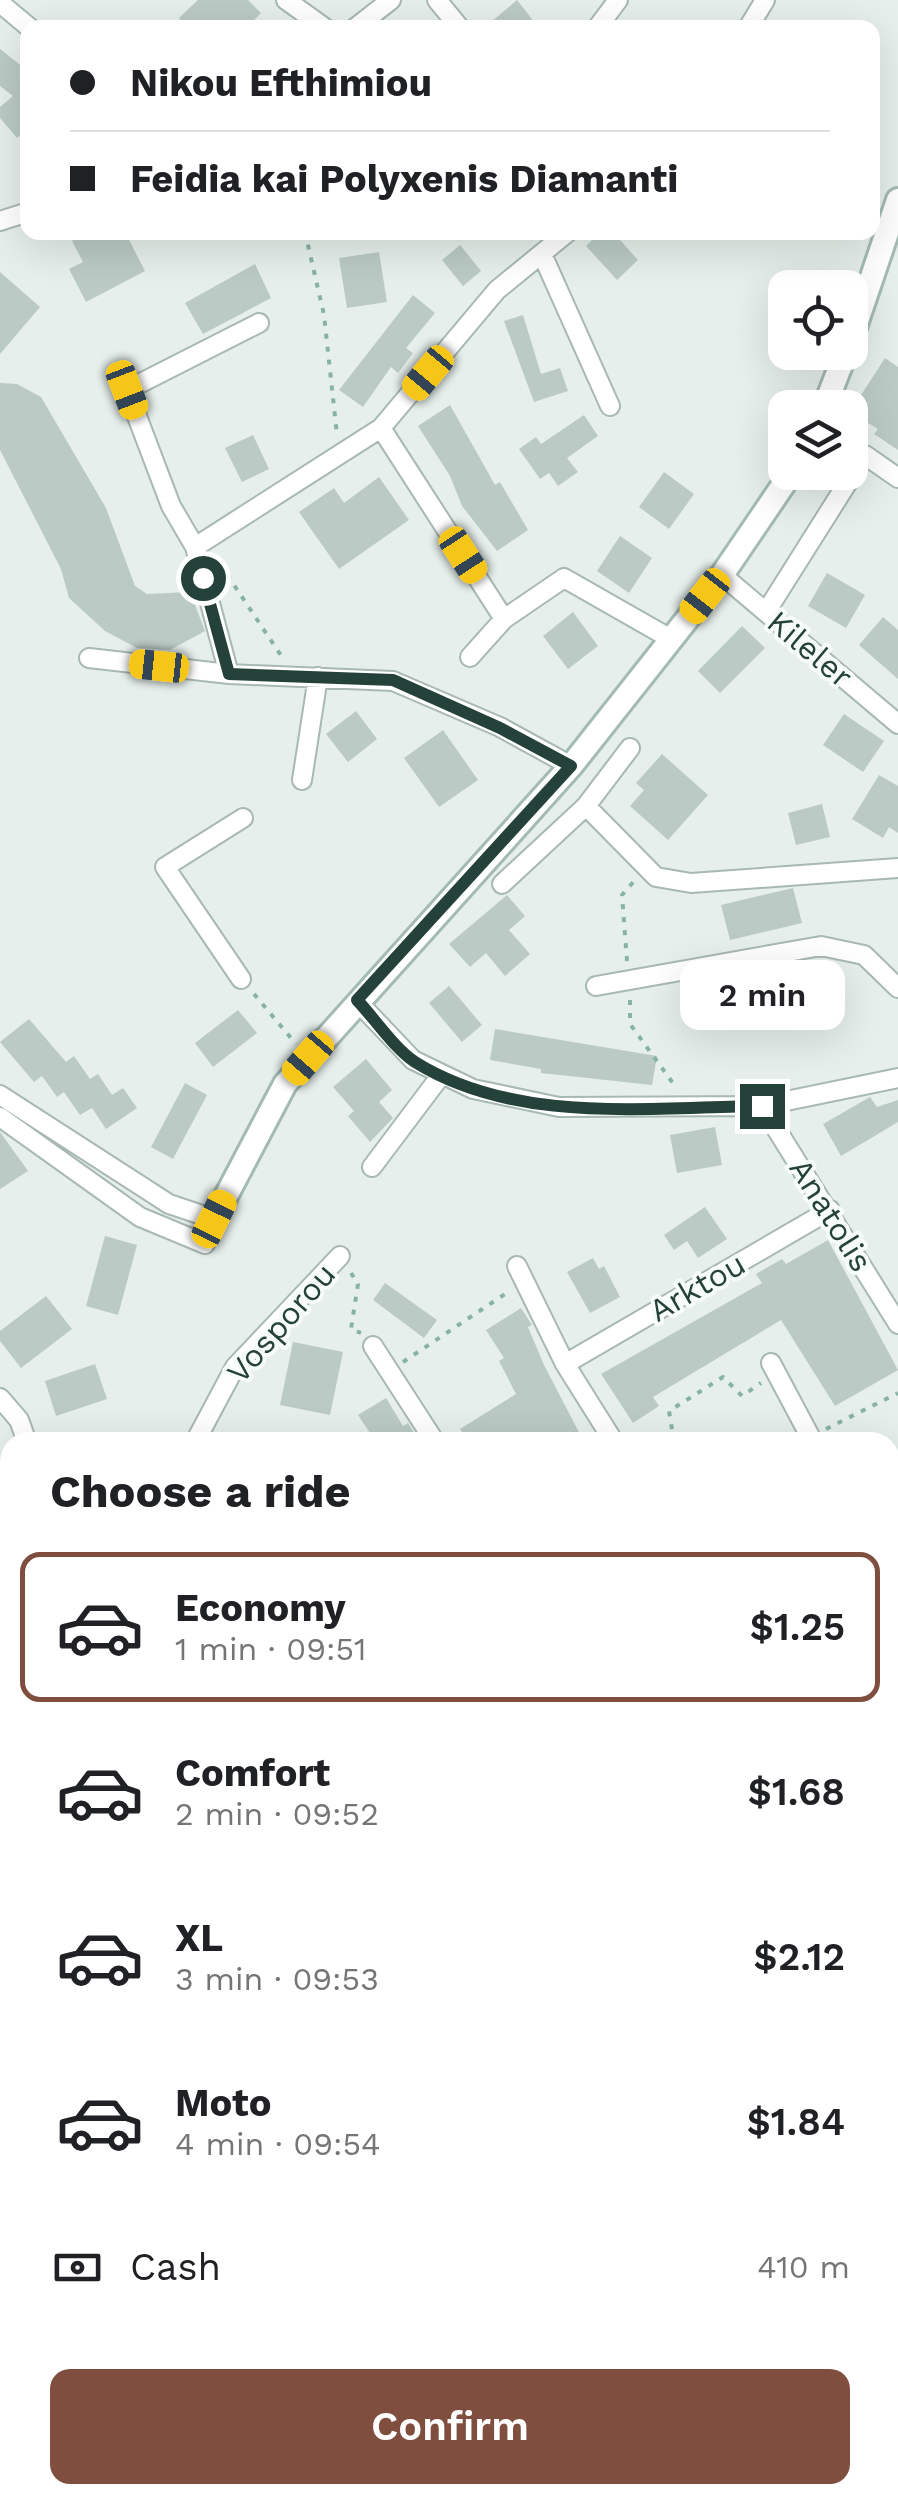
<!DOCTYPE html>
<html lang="en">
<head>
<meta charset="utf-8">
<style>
  :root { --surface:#fff; --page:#f2f2f2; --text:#202124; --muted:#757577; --line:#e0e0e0; --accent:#7f4e3f }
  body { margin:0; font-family:"Work Sans",sans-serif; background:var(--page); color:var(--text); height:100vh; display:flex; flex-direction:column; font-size:38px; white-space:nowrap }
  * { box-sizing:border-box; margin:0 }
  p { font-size:32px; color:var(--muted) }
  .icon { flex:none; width:55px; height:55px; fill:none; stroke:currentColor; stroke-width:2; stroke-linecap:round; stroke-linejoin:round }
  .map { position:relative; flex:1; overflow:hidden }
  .sheet { position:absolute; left:0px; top:1432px; width:900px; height:1072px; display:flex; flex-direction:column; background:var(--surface); border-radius:30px 30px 0 0; box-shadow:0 10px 40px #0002 }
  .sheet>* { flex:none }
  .banner { position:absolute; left:20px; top:20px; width:860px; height:220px; border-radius:20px; box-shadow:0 10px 40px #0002; display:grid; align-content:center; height:220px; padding:0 50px; background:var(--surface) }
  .tools { position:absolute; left:768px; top:270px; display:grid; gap:20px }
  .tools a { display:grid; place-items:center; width:100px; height:100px; border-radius:20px; background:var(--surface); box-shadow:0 10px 40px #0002; font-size:50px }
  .end { position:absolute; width:45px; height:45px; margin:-22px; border:12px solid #24423a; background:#fff; box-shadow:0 0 0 5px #fff }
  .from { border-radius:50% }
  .bubble { position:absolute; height:70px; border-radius:20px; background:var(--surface); box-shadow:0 10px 40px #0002; font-size:32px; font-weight:600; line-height:70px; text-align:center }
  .car { position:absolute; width:30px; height:60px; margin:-30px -15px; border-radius:12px; box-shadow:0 0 8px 2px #0007; background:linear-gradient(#f5c518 24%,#345 0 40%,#f5c518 0 76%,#345 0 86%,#f5c518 0) }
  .banner b { display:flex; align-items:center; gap:35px; height:95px; font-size:38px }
  .banner b+b { border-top:2px solid var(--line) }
  .banner i { width:25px; height:25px; background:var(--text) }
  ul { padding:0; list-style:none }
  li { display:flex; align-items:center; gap:30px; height:150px; margin:0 20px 15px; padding:0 30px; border:5px solid transparent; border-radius:20px }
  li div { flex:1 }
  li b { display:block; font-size:38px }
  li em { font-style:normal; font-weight:600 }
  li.current { border-color:var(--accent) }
  li>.icon { width:90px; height:90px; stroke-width:1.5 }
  h2 { padding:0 50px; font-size:45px; line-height:120px }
  .pay { display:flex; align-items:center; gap:25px; height:110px; padding:0 50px; font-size:38px }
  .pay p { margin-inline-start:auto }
  .primary-button { display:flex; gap:20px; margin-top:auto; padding:20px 50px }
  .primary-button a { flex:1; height:115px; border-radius:20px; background:var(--accent); color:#fff; font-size:40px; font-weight:600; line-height:115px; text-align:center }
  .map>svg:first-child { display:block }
</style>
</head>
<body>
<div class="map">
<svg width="898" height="2504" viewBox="0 0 898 2504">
  <rect width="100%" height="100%" fill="#e6efeb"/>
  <path fill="#bbcac4" d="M198 0H248L261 13 246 28H188L179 18Z
    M517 0 532 19 522 28H484Z
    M0 49 28 71V130L17 138 0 118V107L13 96 0 86Z
    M89 232H125L145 271 86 302 69 269 83 262 72 241Z
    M600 232H613L638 260 617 280 586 246Z
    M460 245 481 271 463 286 442 260Z
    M379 252 387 302 347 308 339 258Z
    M255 264 271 298 203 334 185 303Z
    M0 272 40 307 0 354Z
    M413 295 435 313 406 348 413 353 398 373 391 367 363 407 339 390Z
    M523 315 541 374 560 368 568 391 534 402 504 321Z
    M885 358 898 367V450L874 434 878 429 850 412Z
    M0 383 17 384 41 397 106 508 135 586 147 594 190 592 205 631 170 650 137 648 105 631 69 598 61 569 0 450Z
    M450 405 495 485 500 482 528 530 497 551 462 506 450 476 418 426Z
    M584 415 598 436 567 458 578 472 558 486 549 473 540 479 519 449 536 437 541 444Z
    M253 435 269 469 242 482 225 448Z
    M664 472 694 494 669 529 639 507Z
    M379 477 409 520 339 569 299 512 334 488 344 503Z
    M620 536 652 558 629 593 597 571Z
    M827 573 865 595 846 628 808 606Z
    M573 612 598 646 568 669 543 636Z
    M883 617 898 630V679L859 645Z
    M742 626 765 648 720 693 698 671Z
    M356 711 377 739 348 762 326 734Z
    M844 714 884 741 863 772 823 745Z
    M443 730 478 780 439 807 404 758Z
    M662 754 708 795 668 840 630 806 644 790 636 783Z
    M879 775 898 786V833L889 827 883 838 852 819Z
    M822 804 830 837 796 845 788 813Z
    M793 888 802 923 730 940 721 905Z
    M507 895 525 916 509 930 530 954 505 976 486 953 470 967 449 944Z
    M449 986 482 1025 462 1042 429 1003Z
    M238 1010 257 1033 213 1067 195 1043Z
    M29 1019 66 1062 74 1056 90 1079 98 1074 112 1095 123 1088 137 1108 106 1129 92 1108 80 1115 64 1092 57 1097 42 1076 34 1082 0 1042Z
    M495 1029 657 1056 652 1085 541 1073V1069L490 1060Z
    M366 1059 392 1090 379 1102 393 1118 370 1142 348 1116 354 1111 333 1087Z
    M185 1083 207 1095 173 1159 151 1147Z
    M870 1097 877 1107 898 1100V1122L841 1156 823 1124Z
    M715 1127 722 1165 677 1173 670 1135Z
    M0 1132 28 1171 0 1189Z
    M705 1207 727 1239 698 1258 687 1241 674 1250 664 1235Z
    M105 1236 137 1245 118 1315 86 1306Z
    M828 1240 898 1370 835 1406 781 1320 653 1397 659 1406 633 1423 601 1374 762 1283 756 1274 782 1259 786 1264Z
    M593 1258 599 1269 604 1266 620 1297 590 1313 567 1272Z
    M385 1283 437 1320 424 1338 373 1300Z
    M46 1296 72 1329 21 1368 0 1341V1331Z
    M521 1308 532 1325 528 1327 544 1365 584 1442H468L460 1429 516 1394 499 1361 504 1358 486 1330Z
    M293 1342 343 1352 330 1415 280 1405Z
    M95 1364 107 1399 56 1416 45 1381Z
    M386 1398 403 1426 408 1423 420 1442H376L358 1415Z"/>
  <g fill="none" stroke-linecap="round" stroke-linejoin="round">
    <g stroke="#a8b8b2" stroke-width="14">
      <path id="lane" d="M310 1442 312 1440"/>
    </g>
    <g stroke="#a8b8b2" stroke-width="22">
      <path id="street" d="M286 0 325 28
        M437 0 460 28
        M0 3 30 28
        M355 28 391 0
        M597 28 618 0
        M748 28 765 0
        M0 221 28 212
        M542 254 610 406
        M381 428 504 619
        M195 547 381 428 497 290 568 232
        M722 575 898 724
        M766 612 865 455 898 478
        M470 657 504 619 564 578 671 639
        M89 658 229 674 393 681 500 727 571 766
        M229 674 195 547 171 506 127 390 259 323
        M302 780 318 677
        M586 806 656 877 691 883 898 868
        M502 884 586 806 630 748
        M241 979 165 867 243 818
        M596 986 821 946 864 955 898 988
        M357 1001 413 1060 473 1089 559 1107 762 1106 898 1078
        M0 1095 169 1204 214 1219 205 1244 140 1217 0 1117
        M762 1106 898 1324
        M372 1167 442 1074
        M517 1266 565 1364 614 1442
        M373 1346 435 1442
        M771 1363 813 1442
        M565 1364 830 1210
        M0 1398 19 1420 27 1442
        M195 1442 235 1367 340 1256
        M890 1591 898 1607
        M890 1647 898 1642
        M0 1758 10 1720
        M890 1871 898 1867
        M0 1974 10 1997
        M890 2092 898 2083
        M0 2423 10 2439
        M44 2495 50 2504
        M178 2495 183 2504
        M567 2495 578 2504"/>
    </g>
    <g stroke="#a4bbb3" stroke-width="28">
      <path id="secondary" d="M850 342 898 200
        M824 408 846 352
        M214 1219 285 1084 571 766 722 575 792 472
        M890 2396 898 2387
        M745 2504 762 2495"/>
    </g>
    <path stroke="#86b3a5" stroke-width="4" stroke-dasharray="5 8" stroke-linecap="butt" d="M305 232 324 315 337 435
      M220 564 284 660
      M627 961 622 895 635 880
      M254 994 296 1044
      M630 1000V1024L675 1086
      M351 1273 358 1284 351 1329 361 1333
      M403 1362 508 1292
      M826 1429 898 1393
      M674 1442 669 1411 723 1377 742 1396 761 1383
      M0 1541 10 1542
      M384 2504 394 2495"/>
    <use href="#lane" stroke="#fff" stroke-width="9"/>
    <use href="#street" stroke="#fff" stroke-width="18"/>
    <use href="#secondary" stroke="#fff" stroke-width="22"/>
  </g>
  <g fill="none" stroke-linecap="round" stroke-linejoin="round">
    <path stroke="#24423a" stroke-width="12" d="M203 578 229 674 393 680 500 728 571 766 357 1000C375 1019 394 1048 415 1062 516 1125 649 1107 762 1106"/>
  </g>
  <g text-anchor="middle" stroke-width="8" stroke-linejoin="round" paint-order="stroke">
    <g font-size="32" fill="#24423a" stroke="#f7fbf9">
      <text transform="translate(810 649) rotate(40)" y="11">Kileler</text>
      <text transform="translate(831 1215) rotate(58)" y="11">Anatolis</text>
      <text transform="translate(697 1287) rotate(-30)" y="11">Arktou</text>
      <text transform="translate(281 1323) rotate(-49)" y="11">Vosporou</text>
    </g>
  </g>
</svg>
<div class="tools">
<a><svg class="icon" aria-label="locate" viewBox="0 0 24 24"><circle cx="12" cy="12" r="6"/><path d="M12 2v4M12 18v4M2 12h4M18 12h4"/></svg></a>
<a><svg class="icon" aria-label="layers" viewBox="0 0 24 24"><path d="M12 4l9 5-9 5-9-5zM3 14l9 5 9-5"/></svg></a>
</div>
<i class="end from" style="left:203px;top:578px"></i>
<i class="end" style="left:762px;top:1106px"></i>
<div class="bubble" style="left:680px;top:960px;width:165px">2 min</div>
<i class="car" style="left:428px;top:373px;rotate:220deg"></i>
<i class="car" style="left:127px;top:390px;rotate:159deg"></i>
<i class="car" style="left:463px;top:555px;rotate:147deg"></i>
<i class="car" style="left:705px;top:596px;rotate:218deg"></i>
<i class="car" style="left:159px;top:666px;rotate:276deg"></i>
<i class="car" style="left:308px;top:1058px;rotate:221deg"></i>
<i class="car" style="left:214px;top:1219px;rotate:26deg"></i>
<div class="banner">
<b><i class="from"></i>Nikou Efthimiou</b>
<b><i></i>Feidia kai Polyxenis Diamanti</b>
</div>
<section class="sheet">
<h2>Choose a ride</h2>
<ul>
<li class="current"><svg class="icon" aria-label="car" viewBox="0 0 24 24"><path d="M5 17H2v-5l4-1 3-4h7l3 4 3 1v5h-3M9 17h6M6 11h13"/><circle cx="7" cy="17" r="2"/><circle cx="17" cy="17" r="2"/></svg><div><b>Economy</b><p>1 min · 09:51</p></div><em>$1.25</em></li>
<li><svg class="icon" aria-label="car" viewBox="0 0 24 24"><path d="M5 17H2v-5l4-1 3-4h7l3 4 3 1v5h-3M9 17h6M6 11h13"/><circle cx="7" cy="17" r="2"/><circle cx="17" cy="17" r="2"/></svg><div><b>Comfort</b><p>2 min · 09:52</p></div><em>$1.68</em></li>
<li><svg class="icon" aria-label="car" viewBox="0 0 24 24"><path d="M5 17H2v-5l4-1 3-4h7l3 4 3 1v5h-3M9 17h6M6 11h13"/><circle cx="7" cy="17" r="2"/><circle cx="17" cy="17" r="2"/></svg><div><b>XL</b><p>3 min · 09:53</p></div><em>$2.12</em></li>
<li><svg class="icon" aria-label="car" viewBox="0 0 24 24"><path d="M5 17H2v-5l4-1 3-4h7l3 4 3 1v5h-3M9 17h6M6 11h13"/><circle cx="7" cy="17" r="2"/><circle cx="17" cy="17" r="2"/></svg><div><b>Moto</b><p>4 min · 09:54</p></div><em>$1.84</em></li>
</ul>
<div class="pay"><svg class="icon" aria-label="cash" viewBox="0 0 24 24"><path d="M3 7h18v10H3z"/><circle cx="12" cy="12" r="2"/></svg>Cash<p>410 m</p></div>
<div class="primary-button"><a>Confirm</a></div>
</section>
</div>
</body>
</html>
